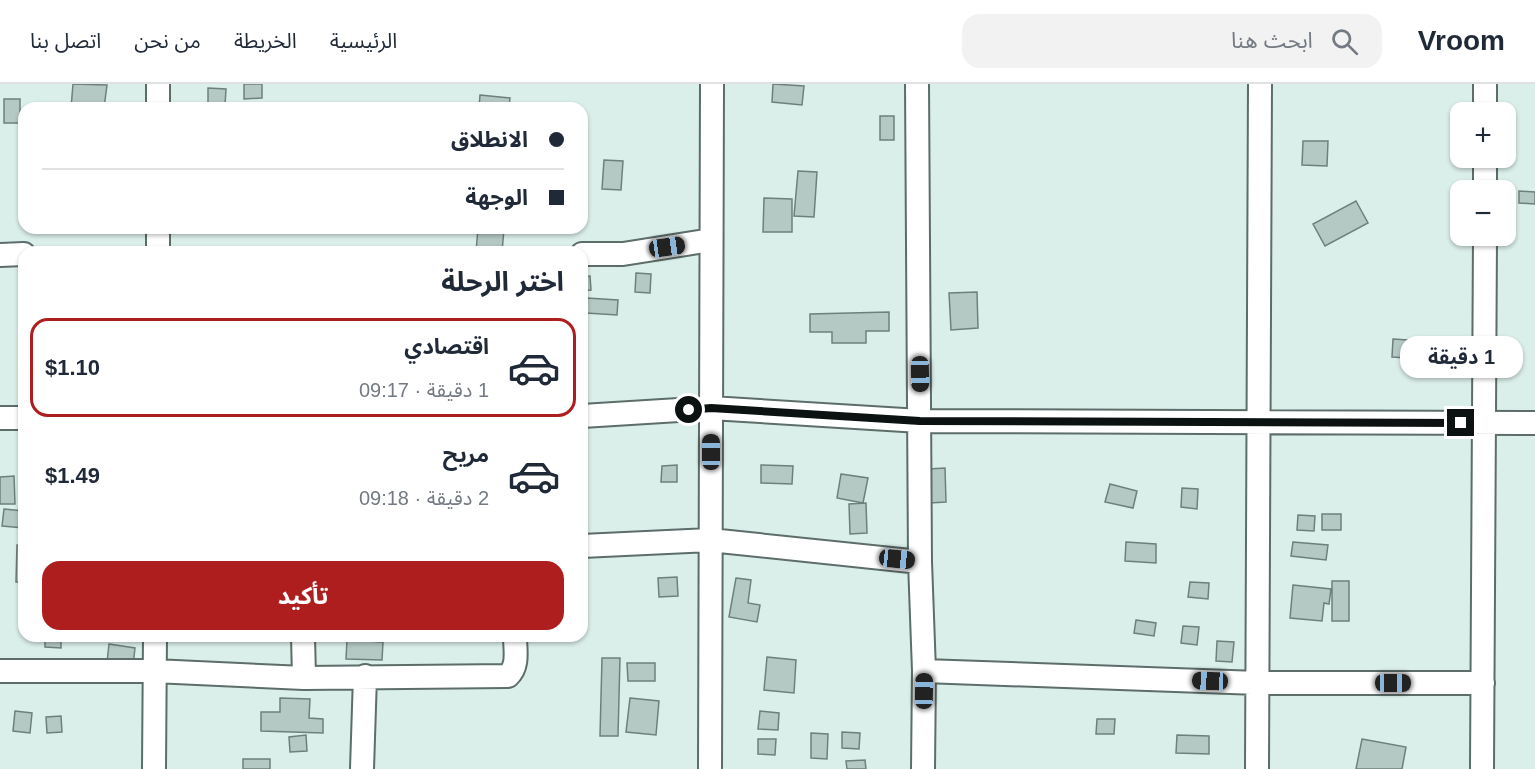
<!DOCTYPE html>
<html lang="ar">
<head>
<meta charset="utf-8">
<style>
  :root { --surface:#fff; --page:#f2f2f3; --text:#1f2937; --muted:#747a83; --line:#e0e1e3; --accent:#af1e1f }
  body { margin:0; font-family:Arial,"Noto Sans Arabic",sans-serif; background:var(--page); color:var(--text); direction:rtl; height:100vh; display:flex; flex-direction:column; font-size:22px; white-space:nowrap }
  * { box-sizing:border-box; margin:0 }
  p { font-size:20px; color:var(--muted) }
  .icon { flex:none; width:33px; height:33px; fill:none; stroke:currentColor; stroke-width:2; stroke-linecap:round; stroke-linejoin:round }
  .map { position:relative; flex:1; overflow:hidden; direction:ltr }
  .sheet { position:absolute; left:18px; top:162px; width:570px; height:396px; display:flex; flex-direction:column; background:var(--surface); border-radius:18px; box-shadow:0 2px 4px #0004; direction:rtl }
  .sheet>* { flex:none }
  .banner { position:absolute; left:18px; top:18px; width:570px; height:132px; border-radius:18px; box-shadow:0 2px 4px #0004; direction:rtl; display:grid; align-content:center; height:132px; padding:0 24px; background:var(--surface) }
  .buttons { position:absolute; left:1450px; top:18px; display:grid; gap:12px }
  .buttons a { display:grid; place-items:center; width:66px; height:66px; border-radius:12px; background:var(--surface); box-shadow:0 2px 4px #0004; font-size:30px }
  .end { position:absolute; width:27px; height:27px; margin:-14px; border:8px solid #0b1211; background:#fff; box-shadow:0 0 0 3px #fff }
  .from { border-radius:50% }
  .bubble { position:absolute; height:42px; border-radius:18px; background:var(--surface); box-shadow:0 2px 4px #0004; font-size:20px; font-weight:700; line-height:42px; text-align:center; direction:rtl }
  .car { position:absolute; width:18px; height:36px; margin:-18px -9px; border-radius:8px; box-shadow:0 0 4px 2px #0007; background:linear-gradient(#222 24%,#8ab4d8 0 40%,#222 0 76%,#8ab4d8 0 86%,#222 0) }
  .banner b { display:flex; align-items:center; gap:21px; height:57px; font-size:22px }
  .banner b+b { border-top:2px solid var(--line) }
  .banner i { width:15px; height:15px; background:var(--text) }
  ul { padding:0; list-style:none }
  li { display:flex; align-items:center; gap:18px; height:99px; margin:0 12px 9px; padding:0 12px; border:3px solid transparent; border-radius:18px }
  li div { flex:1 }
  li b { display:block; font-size:22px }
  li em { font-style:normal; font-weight:700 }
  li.selected { border-color:var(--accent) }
  li>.icon { width:54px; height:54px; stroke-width:1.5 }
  h2 { padding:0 24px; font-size:27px; line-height:72px }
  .cta { display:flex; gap:12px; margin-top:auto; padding:12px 24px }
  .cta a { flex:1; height:69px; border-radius:18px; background:var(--accent); color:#fff; font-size:24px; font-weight:700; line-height:69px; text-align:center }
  header { display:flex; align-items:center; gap:36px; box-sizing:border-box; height:84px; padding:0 30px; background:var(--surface); border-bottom:2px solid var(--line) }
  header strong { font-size:28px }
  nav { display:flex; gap:33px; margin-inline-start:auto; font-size:21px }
  .search { width:420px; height:54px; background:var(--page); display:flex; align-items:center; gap:15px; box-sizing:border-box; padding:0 21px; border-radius:18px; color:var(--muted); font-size:22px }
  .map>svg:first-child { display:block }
</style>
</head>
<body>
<header>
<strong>Vroom</strong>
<div class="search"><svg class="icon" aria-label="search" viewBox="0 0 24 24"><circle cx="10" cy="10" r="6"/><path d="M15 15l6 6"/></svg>ابحث هنا</div>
<nav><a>الرئيسية</a><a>الخريطة</a><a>من نحن</a><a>اتصل بنا</a></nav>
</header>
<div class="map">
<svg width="1535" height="685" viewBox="0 0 1535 685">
  <rect width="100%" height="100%" fill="#daeeea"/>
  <path fill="#b4c8c4" stroke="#6e807c" stroke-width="1.5" d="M73 0 107 1 104 24H71Z
    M244 0H262V14L244 15Z
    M773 0 804 2 802 21 772 18Z
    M208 4 226 5 225 21H208Z
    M480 11 510 14 509 24H479Z
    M4 15H20V39H4Z
    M880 32H894V56H880Z
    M1303 57H1328L1327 82 1302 81Z
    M604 76 623 77 621 106 602 105Z
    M798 87 817 88 814 133 794 132Z
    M1519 107 1535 108V120L1519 119Z
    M764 114 792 115V148H763Z
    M1356 117 1368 139 1325 162 1313 140Z
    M478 144 504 145 502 168H476Z
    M636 189 651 190 650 209 635 208Z
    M590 192 591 206 582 207V193Z
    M977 208 978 244 951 246 949 209Z
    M587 214 618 216 617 231 586 229Z
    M889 228V247H866V259H832V248H810V230Z
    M1393 255 1423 257 1422 275 1392 273Z
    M677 381V398H661L662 382Z
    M761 381 793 382 792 400 761 399Z
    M945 384 946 418 912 420 911 386Z
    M841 390 868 394 863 419 837 414Z
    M14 392 15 420H0V393Z
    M1110 400 1137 407 1133 424 1105 418Z
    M1182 404 1198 405 1197 425 1181 423Z
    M866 419 867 449 850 450 849 420Z
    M4 425 24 427V444L2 442Z
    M1322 430H1341V446H1322Z
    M1298 431 1315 432 1314 447 1297 446Z
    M1126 458 1156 460V479L1125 477Z
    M1293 458 1328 461 1326 476 1291 472Z
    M17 461H24V498H16Z
    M677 493 678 512 659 513 658 494Z
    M736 494 751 496 748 519 760 521 757 538 729 533Z
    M1332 497H1349V537H1332Z
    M1190 498 1209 499 1208 515 1188 513Z
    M1293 501 1331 505 1329 520 1324 519 1322 537 1290 534Z
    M1136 536 1156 539 1154 552 1134 549Z
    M1183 542 1199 543 1197 561 1181 559Z
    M45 552H61V564L45 563Z
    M347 556 383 558 382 576 346 575Z
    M1217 557 1234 558 1232 578 1216 577Z
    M109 560 135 564 133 582 107 578Z
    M767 573 796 576 794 609 764 606Z
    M602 574H620L618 652H600Z
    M627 579H655V597H628Z
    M280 614 310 615 309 634 323 635V649L261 647V628H280Z
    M630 614 659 617 656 651 626 648Z
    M15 627 32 629 30 649 13 647Z
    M760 627 779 629 778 646 758 645Z
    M61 632 62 648 47 649 46 633Z
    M1097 635H1115L1114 650H1096Z
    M842 648 860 649 859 665 842 664Z
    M811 649 828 650 827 675 811 674Z
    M306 651 307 667 290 668 289 653Z
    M1177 651 1209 652V670L1176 669Z
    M758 655H776L775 671 758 670Z
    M1362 655 1406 663 1402 685H1356Z
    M243 675H270V685H243Z
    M865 676 866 685H847L846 677Z"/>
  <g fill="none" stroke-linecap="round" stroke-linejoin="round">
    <g stroke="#5c6d6a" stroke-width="26">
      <path id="street" d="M158 0V24
        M917 0 920 478 924 587 923 685
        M1485 28V0
        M1485 106V74
        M158 144V168
        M582 170H623L711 156
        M0 171 24 170
        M582 332 711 324 920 337 1535 339
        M0 334H24
        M582 462 710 456 920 478
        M303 552 304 594
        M0 587H154L304 594 508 592C519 582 515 566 515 552
        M924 587 1258 599H1483
        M154 685 155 552
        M362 685 365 592
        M710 685 712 0
        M1257 685 1260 0
        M1482 685 1485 152"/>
    </g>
    <use href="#street" stroke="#fff" stroke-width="22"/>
  </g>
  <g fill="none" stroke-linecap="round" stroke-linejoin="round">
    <path stroke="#0b1211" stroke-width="8" d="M689 326 711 324 920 337 1461 339"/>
  </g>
</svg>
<div class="buttons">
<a>+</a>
<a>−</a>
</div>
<i class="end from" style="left:689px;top:326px"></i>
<i class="end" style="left:1461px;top:339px"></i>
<div class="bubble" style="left:1400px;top:252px;width:123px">1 دقيقة</div>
<i class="car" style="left:667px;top:163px;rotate:82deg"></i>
<i class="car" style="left:920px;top:290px;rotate:179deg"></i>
<i class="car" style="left:711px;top:368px;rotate:0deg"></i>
<i class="car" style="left:897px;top:475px;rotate:96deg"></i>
<i class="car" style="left:1210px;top:597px;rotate:272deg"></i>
<i class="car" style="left:1393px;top:599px;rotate:90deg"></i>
<i class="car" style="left:924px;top:607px;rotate:1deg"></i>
<div class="banner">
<b><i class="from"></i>الانطلاق</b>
<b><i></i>الوجهة</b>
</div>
<section class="sheet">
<h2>اختر الرحلة</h2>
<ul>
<li class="selected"><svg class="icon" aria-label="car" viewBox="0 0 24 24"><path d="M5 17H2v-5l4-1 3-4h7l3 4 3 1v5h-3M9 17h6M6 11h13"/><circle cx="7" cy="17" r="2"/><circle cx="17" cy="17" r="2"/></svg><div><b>اقتصادي</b><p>1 دقيقة · 09:17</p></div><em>$1.10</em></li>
<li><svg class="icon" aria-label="car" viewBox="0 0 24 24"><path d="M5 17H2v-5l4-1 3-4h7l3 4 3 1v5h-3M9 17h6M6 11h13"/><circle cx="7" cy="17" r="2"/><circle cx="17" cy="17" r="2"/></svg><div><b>مريح</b><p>2 دقيقة · 09:18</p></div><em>$1.49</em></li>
</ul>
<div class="cta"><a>تأكيد</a></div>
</section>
</div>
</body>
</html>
